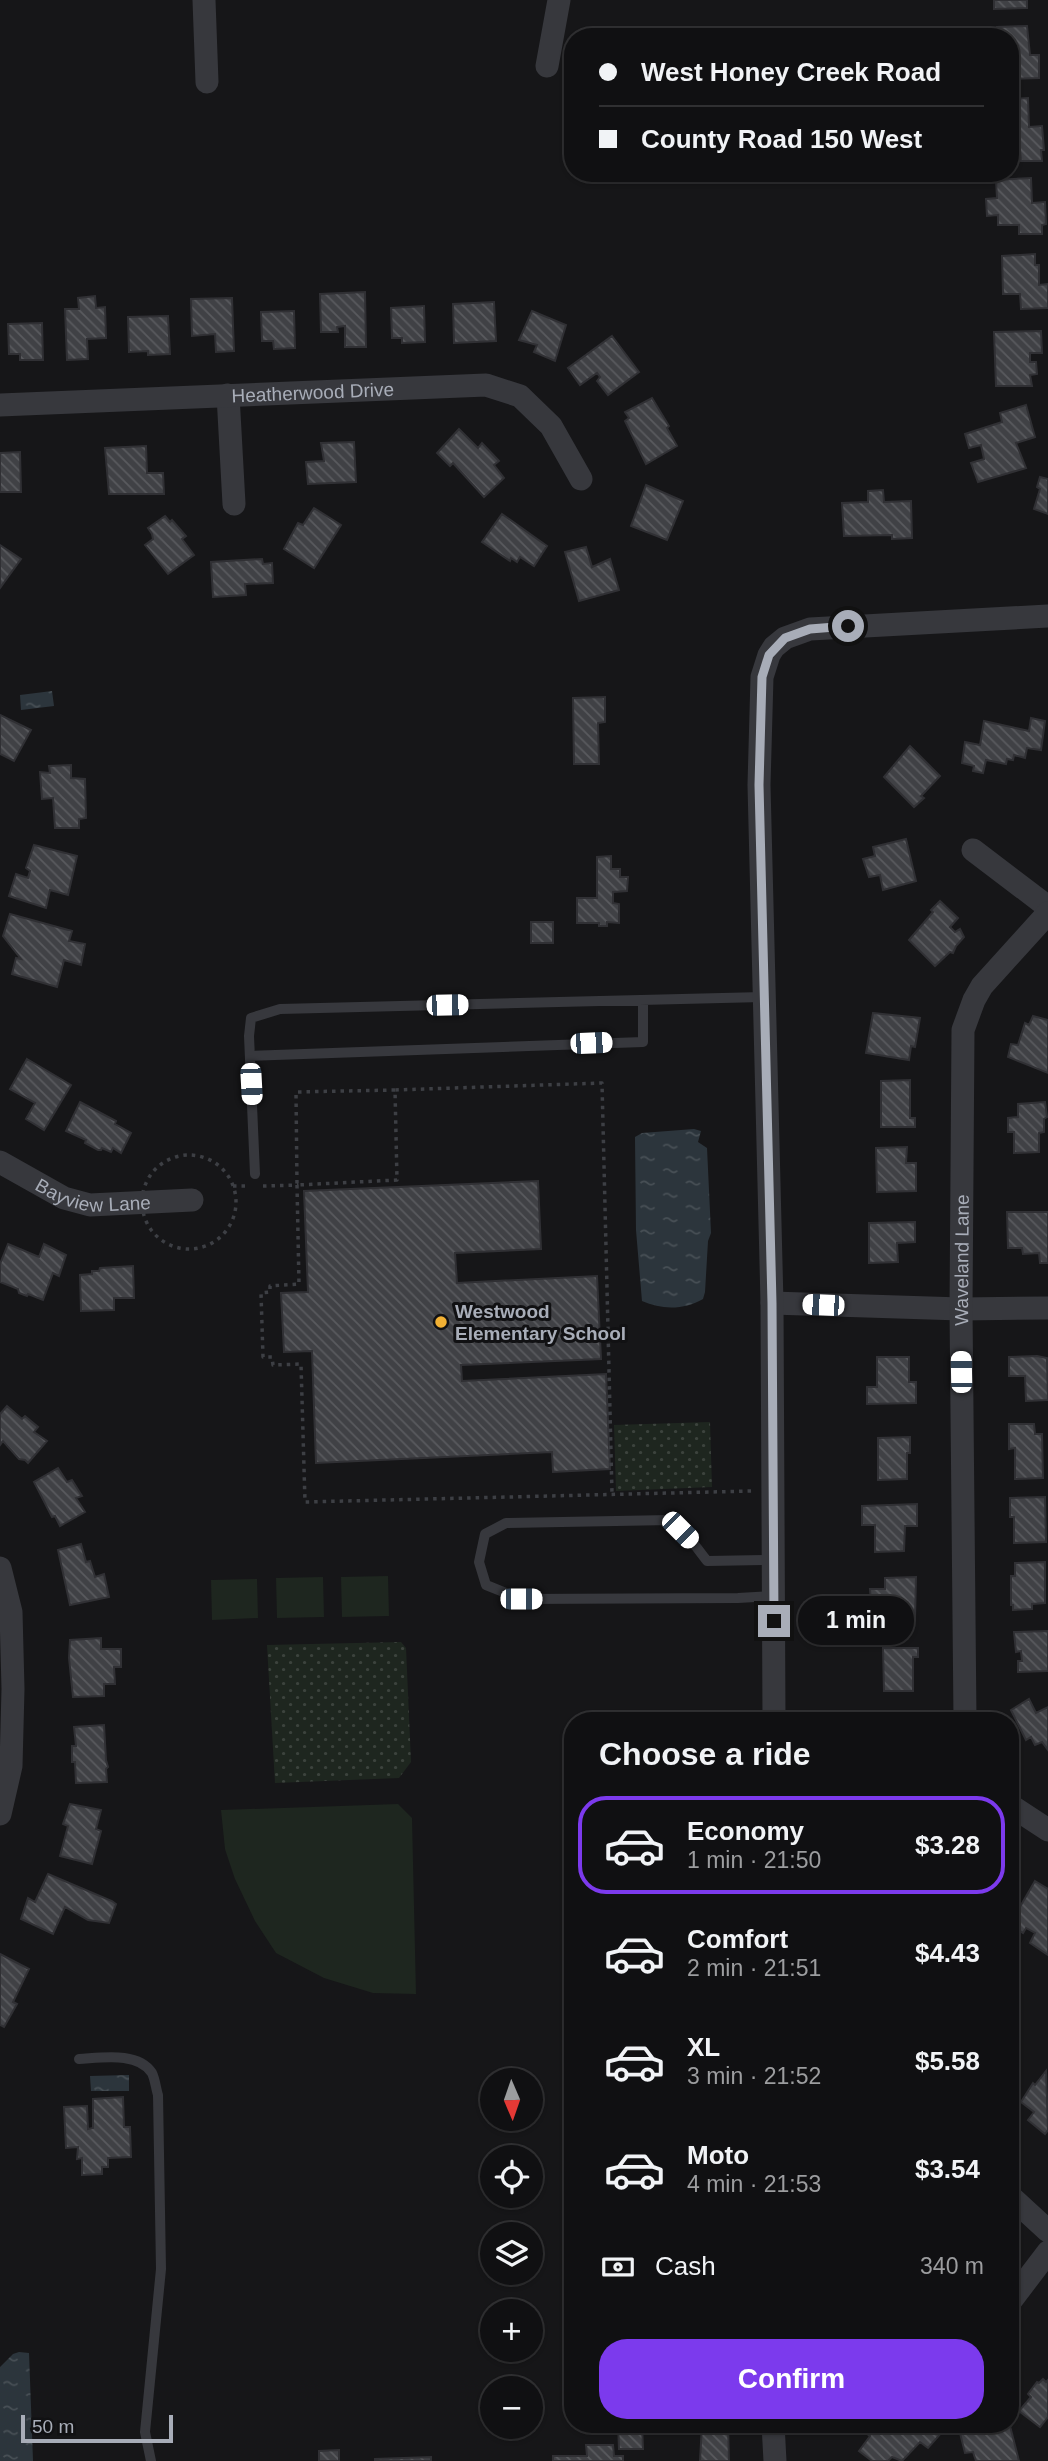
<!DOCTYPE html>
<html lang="en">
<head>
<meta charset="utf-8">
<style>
  :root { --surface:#101012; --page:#1e1e20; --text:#f1f3f6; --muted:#9c9d9f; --line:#303032; --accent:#7c3aed }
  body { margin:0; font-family:Helvetica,sans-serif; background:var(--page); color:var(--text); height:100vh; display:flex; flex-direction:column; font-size:26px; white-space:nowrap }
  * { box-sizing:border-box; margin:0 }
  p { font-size:23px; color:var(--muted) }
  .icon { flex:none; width:38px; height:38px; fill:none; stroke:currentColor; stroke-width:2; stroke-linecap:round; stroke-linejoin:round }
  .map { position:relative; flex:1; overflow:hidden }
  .sheet { position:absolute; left:564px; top:1712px; width:455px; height:721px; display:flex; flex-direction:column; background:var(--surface); border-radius:28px; box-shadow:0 2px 5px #0004,0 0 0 2px var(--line) }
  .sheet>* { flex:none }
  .hud { position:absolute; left:564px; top:28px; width:455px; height:154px; border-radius:28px; box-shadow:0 2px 5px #0004,0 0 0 2px var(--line); display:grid; align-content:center; height:154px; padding:0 35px; background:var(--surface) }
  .needle { width:46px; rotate:178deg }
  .buttons { position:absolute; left:480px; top:2068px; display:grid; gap:14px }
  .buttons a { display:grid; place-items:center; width:63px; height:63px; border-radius:50%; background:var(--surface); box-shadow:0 2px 5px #0004,0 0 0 2px var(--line); font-size:35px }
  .scale { position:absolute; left:21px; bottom:18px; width:152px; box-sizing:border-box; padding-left:7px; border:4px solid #a8adb8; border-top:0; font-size:19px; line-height:24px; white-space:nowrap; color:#a8adb8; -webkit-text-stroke:5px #111113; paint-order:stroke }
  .end { position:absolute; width:32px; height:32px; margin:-16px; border:9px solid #a8adb8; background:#111; box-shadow:0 0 0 4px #111 }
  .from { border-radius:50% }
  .bubble { position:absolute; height:49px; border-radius:24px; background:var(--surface); box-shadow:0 2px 5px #0004,0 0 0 2px var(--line); font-size:23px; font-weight:600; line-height:49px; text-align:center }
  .car { position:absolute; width:21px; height:42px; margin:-21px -10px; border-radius:9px; box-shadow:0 0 5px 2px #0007; background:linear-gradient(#fff 24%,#345 0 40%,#fff 0 76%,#345 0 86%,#fff 0) }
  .hud b { display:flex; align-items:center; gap:24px; height:66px; font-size:26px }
  .hud b+b { border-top:2px solid var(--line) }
  .hud i { width:18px; height:18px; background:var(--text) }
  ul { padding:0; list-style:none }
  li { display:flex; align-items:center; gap:21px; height:98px; margin:0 14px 10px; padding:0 21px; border:4px solid transparent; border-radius:28px }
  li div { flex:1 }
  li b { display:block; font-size:26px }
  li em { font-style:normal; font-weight:600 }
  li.active { border-color:var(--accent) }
  li>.icon { width:63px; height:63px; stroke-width:1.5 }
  h2 { padding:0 35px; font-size:32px; line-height:84px }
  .pay { display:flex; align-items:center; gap:18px; height:77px; padding:0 35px; font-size:26px }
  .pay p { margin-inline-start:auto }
  .primary-button { display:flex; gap:14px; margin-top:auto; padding:14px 35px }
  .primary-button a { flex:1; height:80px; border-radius:28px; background:var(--accent); color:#fff; font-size:28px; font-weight:600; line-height:80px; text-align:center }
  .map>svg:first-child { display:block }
</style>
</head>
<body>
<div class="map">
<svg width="1048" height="2461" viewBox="0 0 1048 2461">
  <defs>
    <pattern id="green-dots" width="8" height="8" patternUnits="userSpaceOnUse" patternTransform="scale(1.75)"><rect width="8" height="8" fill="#1e261f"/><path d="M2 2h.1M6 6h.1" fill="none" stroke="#3c433d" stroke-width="1.8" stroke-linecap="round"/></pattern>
    <pattern id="water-ripples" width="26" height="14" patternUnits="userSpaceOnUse" patternTransform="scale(1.75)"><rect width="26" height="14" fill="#2c353c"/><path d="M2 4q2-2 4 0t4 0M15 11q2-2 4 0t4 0" fill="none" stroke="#485056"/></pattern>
    <pattern id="building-back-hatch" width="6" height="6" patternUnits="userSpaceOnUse" patternTransform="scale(1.75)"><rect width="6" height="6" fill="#404145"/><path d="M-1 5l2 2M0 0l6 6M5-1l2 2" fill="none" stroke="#595a5e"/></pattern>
  </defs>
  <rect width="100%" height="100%" fill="#161618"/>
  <path fill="url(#green-dots)" d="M710 1422 712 1487 616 1491 614 1425Z
    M401 1642 406 1648 411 1762 399 1778 275 1783 267 1645Z"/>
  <path fill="#1e261f" d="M388 1576 389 1616 342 1617 341 1577Z
    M323 1577 324 1617 277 1618 276 1578Z
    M257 1579 258 1618 212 1620 211 1580Z
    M398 1804 412 1818 416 1994 373 1993 324 1978 276 1953 255 1921 235 1879 225 1849 221 1810Z"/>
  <path fill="url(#water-ripples)" d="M52 691 54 706 21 710 20 695Z
    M694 1129 701 1131 698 1142 707 1148 711 1233 708 1241 705 1292 703 1299C684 1310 662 1310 642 1301L636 1230 635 1137 642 1133Z
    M129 2075V2091H91L90 2076Z
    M19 2352 29 2353 33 2461H0V2367L13 2354Z"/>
  <path fill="url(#building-back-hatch)" stroke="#303034" stroke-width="2" d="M994 0H1027V8L994 9Z
    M1027 26 1030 55H1039V78L1010 79V37H997V27Z
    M1028 98 1029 127 1042 126 1044 150H1041L1042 161H1021L1020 151 1010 152V99Z
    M1031 178 1032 203 1045 202 1046 224 1042 225V234H1019V225H998V215L987 216 986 199 997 198 996 180Z
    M1035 254V265H1039V285L1048 284V308L1021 309 1020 294H1003L1002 256Z
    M365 292 366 347H345V326L337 327 338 332H321L320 294Z
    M95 296 96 308 105 307 106 338 87 339 88 359 67 360 65 309H79L78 298Z
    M232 298 234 351 216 352 215 334 192 336 191 299Z
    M494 302 496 341 454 343 453 304Z
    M424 306 425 342 402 343V338H392L391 308Z
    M294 311 295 348 274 349 273 341H262L261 312Z
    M532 311 566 325 555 361 534 352 537 345 519 340Z
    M168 316 170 354 148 355V351L129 352 128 317Z
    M42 323 43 360H20V354H9L8 324Z
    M1041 331 1042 353H1030V362H1036L1037 374 1030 375 1032 386H996L994 332Z
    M612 336 639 372 608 395 597 381 600 377 597 373 580 385 568 368Z
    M652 398 669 426 667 428 677 446 646 464 625 421 629 418 625 412Z
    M1026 405 1035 437 1016 443 1026 468 978 482 971 463 984 459 981 445 969 448 965 434 1002 422 1000 413Z
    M459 429 478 448 482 443 499 461 494 465 504 478 484 497 453 463 450 466 437 453Z
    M354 442 356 482 308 484 306 462 324 461 321 443Z
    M146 446 147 473H163L164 494H109L105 448Z
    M20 452 21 492H0V453Z
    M1040 477 1048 479V514L1034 509 1040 489 1037 487Z
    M646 485 683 501 667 540 631 526Z
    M883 490 884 502 911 501 912 538 892 539V535L844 536 842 503 868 502V491Z
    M314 508 341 525 314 568 284 549 298 523 303 525Z
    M502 514 547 546 534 566 520 557 517 562 511 558 510 561 482 542Z
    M165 516 170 522 172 520 186 536 182 539 194 555 168 574 145 545 153 539 152 534 148 528Z
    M0 545 21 559 0 588Z
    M586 547 592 567 610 559 619 590 579 601 565 552Z
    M262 559 263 564 272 563 273 583 245 584 246 595 213 597 211 562Z
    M605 697V722L598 723 599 764H574L573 698Z
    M0 715 31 730 14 761 0 754Z
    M1031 718 1045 721 1041 750 1027 748 1025 758 1014 755 1013 760 1007 759 1006 764 986 760 983 773 973 771 974 766 962 763 965 742 980 745 984 721 1029 731Z
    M910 746 940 776 921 796 924 798 914 807 884 777Z
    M71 765V778L85 779 86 818 79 819V828H55L53 798 42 799 40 772 50 773 49 766Z
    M906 839 916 881 883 890 880 875 869 877 863 859 875 856 873 847Z
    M34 845 77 856 68 895 50 890 46 908 9 896 16 874 28 878 30 871 26 868Z
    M611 856V869H620V877H628L627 891 613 892V903L619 904V923L607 922V926H599V923H577V898H597V857Z
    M940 901 958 918 950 927 955 932 960 929 964 937 956 946 953 953 950 952 935 966 909 940 933 912 931 910Z
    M10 914 72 931 69 941 85 944 81 965 64 960 57 987 12 974 16 958 21 959 3 936Z
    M531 922H553V943H531Z
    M873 1013 920 1018 915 1047 911 1046 909 1060 866 1053Z
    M1033 1016 1048 1020V1073L1008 1057 1011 1044 1018 1045 1025 1023 1029 1025Z
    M27 1059 71 1085 44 1130 26 1119 35 1103 10 1089Z
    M910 1080V1118H915V1127H881V1081Z
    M80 1102 116 1121 115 1124 131 1133 121 1153 113 1148 111 1152 102 1148 101 1150H98L85 1143 86 1140 66 1131Z
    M1045 1102 1047 1117 1044 1119V1132L1039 1133V1152L1014 1153V1132H1008V1118L1018 1117V1104Z
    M907 1147 906 1163H916V1191L877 1192 876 1148Z
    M538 1181 541 1249 455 1253 457 1283 597 1276 601 1359 461 1365 462 1381 606 1374 610 1469 553 1472 552 1452 316 1463 312 1351 284 1352 281 1293 308 1292 304 1191Z
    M1007 1212H1048V1263H1040L1039 1253 1023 1254 1022 1248H1008Z
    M915 1222V1242L897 1243 898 1262 869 1263V1223Z
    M8 1244 39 1257 44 1244 66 1255 59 1276 53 1273 43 1300 28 1294 27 1296 19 1293 18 1289 0 1282V1264Z
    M133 1266 134 1298H114V1310L81 1311 80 1275 92 1274V1271H99L100 1268Z
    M1037 1356 1047 1358 1048 1400 1026 1401 1025 1376H1009V1357Z
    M877 1357H909V1382H916V1403L867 1404V1387H877Z
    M7 1406 22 1419 25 1416 38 1427 34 1432 47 1441 28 1463 25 1460 19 1459 3 1441 0 1445V1414Z
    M1009 1424H1034L1035 1434H1042L1043 1478 1015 1479V1448L1009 1449Z
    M910 1437V1453H907V1479L878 1480V1438Z
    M58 1468 67 1482 72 1480 82 1496 76 1498 85 1512 60 1526 55 1516 52 1517 34 1482Z
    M1045 1497 1046 1542 1014 1543V1517H1010V1498Z
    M917 1504V1526H905L904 1551 875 1552V1525H862V1506Z
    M81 1544 86 1562 90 1561 95 1577 104 1574 109 1597 70 1605 58 1550Z
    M1045 1562V1603L1032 1604V1609L1013 1610V1605H1011V1576H1015V1563Z
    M916 1577 915 1619H886L885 1604 871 1603 870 1589H885V1578Z
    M1048 1631V1671L1018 1672V1661H1022L1021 1651 1016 1652 1014 1632Z
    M101 1638V1649H121V1667H114L115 1684H104V1696L73 1697 69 1658 70 1640Z
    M883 1648H918V1657H913V1691H884Z
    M1029 1699 1036 1713 1048 1707V1750L1042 1742 1035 1745 1031 1737 1026 1740 1011 1710Z
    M104 1725 106 1760 108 1767 106 1769 107 1782 76 1783 75 1762H72V1746H76L74 1727Z
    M70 1804 101 1810 96 1829 101 1831 92 1864 60 1856 68 1826 63 1824Z
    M48 1874 112 1901 116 1904 109 1923 88 1920 65 1907 53 1934 21 1919 28 1898 35 1902Z
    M1035 1881 1048 1889V1955L1030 1943 1035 1933 1026 1928 1023 1933 1010 1924Z
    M0 1954 29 1969 13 2002 17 2004 4 2027 0 2025Z
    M1046 2071 1048 2130 1045 2134 1028 2120 1034 2112 1021 2102 1033 2083 1035 2085Z
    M123 2097 124 2127H130L131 2157 108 2158V2167H102V2174L82 2175V2158L77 2159 78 2147 66 2148 64 2107 87 2106 88 2129 93 2128V2099Z
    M1043 2379 1046 2382 1048 2380V2417L1040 2427 1019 2411 1031 2397 1028 2394 1037 2382 1039 2383Z
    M618 2424H642L643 2449H619Z
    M702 2424H728L729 2461H700Z
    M874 2424H934L943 2431 928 2448 920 2442 902 2461 892 2457 888 2461H872L859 2451 870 2436 867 2434Z
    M990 2426 991 2430 1010 2426 1019 2461H976L973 2452 965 2453 960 2433Z
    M586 2445H613L614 2456H623V2461H553V2456H587Z
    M339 2450V2461H319V2451Z
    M431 2457V2461H375V2459Z"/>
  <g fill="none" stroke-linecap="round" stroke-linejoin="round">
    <path stroke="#3d3f44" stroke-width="3.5" stroke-dasharray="3.5 5" stroke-linecap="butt" d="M395 1090 296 1092 297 1185 397 1180 395 1090 602 1083 612 1494
      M142 1202a47 47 0 1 1 94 0a47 47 0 1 1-94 0Z
      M233 1186H245
      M263 1186 297 1185 299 1284 270 1286V1292L261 1293 263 1357H272L273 1365 301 1364 305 1502 752 1491"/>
    <path stroke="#37383d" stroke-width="10" d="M250 1056 643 1042V1000
      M255 1174 249 1036 251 1018 280 1009 763 997
      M772 1560 707 1561 691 1540 670 1520 506 1523 485 1534 479 1562 486 1585 521 1599 738 1598 774 1596
      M79 2059C100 2058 138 2051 152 2073 155 2079 156 2089 158 2095L161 2269 145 2432 151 2461"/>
    <g stroke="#37383d" stroke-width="23">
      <path d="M204 0 207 82"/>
      <path d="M547 66 559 0"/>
      <path d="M228 395 234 504"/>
      <path id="s1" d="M0 405 486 385 520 396 551 426 581 479"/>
      <path d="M973 850 1048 907"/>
      <path id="s2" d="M0 1162 64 1198 90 1205 192 1200"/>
      <path d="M772 1303 961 1309 1048 1308"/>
      <path d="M0 1568 11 1612 13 1689 11 1766 0 1814"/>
      <path d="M774 1720 772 1303 759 785 762 677 769 655 774 647 785 638 810 629 1048 616"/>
      <path id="s3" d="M965 1720 961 1309 963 1030 974 1000 982 986 1048 913"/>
      <path d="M1010 1805 1048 1830"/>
      <path d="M1010 2196 1048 2231"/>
      <path d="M1010 2302 1048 2252"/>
      <path d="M773 2424 775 2461"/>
    </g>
  </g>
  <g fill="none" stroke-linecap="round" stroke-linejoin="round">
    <path stroke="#a8adb8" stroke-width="9" d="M774 1621 772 1303 759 785 762 677 769 655 785 638 810 629 848 626"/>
  </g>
  <circle fill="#f2b134" stroke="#111113" stroke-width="2.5" cx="441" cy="1322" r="7"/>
  <g text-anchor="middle" stroke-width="6" stroke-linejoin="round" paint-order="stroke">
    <g font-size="19" fill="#a8adb8" stroke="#111113">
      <text dy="7" stroke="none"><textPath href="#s1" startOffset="313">Heatherwood Drive</textPath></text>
      <text dy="7" stroke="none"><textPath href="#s2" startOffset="102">Bayview Lane</textPath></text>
      <text dy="7" stroke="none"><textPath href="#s3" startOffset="460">Waveland Lane</textPath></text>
    </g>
    <g font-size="19" font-weight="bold" fill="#a8adb8" stroke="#111113" text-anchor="start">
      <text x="455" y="1318">Westwood<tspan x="455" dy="22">Elementary School</tspan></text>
    </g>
  </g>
</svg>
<div class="buttons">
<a><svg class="needle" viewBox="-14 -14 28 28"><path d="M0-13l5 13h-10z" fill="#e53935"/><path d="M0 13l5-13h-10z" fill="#9c9d9f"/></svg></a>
<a><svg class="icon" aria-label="locate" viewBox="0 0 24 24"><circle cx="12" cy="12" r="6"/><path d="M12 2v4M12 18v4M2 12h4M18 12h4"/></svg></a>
<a><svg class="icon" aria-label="layers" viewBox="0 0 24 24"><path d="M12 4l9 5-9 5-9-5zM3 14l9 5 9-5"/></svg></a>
<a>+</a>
<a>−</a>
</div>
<div class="scale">50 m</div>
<i class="end from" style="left:848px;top:626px"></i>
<i class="end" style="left:774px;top:1621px"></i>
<div class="bubble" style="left:798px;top:1596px;width:116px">1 min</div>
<i class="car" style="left:447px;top:1005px;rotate:89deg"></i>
<i class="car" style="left:591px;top:1043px;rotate:88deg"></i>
<i class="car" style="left:251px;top:1084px;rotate:177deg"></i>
<i class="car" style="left:823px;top:1305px;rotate:272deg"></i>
<i class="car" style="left:961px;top:1372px;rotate:359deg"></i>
<i class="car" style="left:680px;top:1530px;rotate:135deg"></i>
<i class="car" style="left:521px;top:1599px;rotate:90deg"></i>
<div class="hud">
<b><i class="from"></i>West Honey Creek Road</b>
<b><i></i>County Road 150 West</b>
</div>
<section class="sheet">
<h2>Choose a ride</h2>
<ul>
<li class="active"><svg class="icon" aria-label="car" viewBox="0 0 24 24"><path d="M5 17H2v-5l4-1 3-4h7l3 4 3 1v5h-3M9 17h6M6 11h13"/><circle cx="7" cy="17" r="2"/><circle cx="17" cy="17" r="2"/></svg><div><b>Economy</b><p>1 min · 21:50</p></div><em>$3.28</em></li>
<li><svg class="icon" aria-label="car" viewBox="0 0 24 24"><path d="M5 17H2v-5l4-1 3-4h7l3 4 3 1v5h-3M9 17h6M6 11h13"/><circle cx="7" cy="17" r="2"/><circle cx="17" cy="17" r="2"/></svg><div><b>Comfort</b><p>2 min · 21:51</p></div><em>$4.43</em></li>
<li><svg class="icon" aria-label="car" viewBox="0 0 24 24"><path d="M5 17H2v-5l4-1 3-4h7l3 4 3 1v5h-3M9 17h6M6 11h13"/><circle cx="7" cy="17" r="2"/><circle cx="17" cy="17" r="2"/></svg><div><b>XL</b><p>3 min · 21:52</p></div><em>$5.58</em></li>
<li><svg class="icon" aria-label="car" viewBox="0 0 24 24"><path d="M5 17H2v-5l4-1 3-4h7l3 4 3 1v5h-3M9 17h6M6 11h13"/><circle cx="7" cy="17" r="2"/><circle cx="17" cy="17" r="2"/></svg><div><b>Moto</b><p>4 min · 21:53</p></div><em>$3.54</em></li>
</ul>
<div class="pay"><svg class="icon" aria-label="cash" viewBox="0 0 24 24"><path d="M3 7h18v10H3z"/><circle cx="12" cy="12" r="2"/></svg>Cash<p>340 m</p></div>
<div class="primary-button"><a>Confirm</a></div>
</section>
</div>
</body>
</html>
